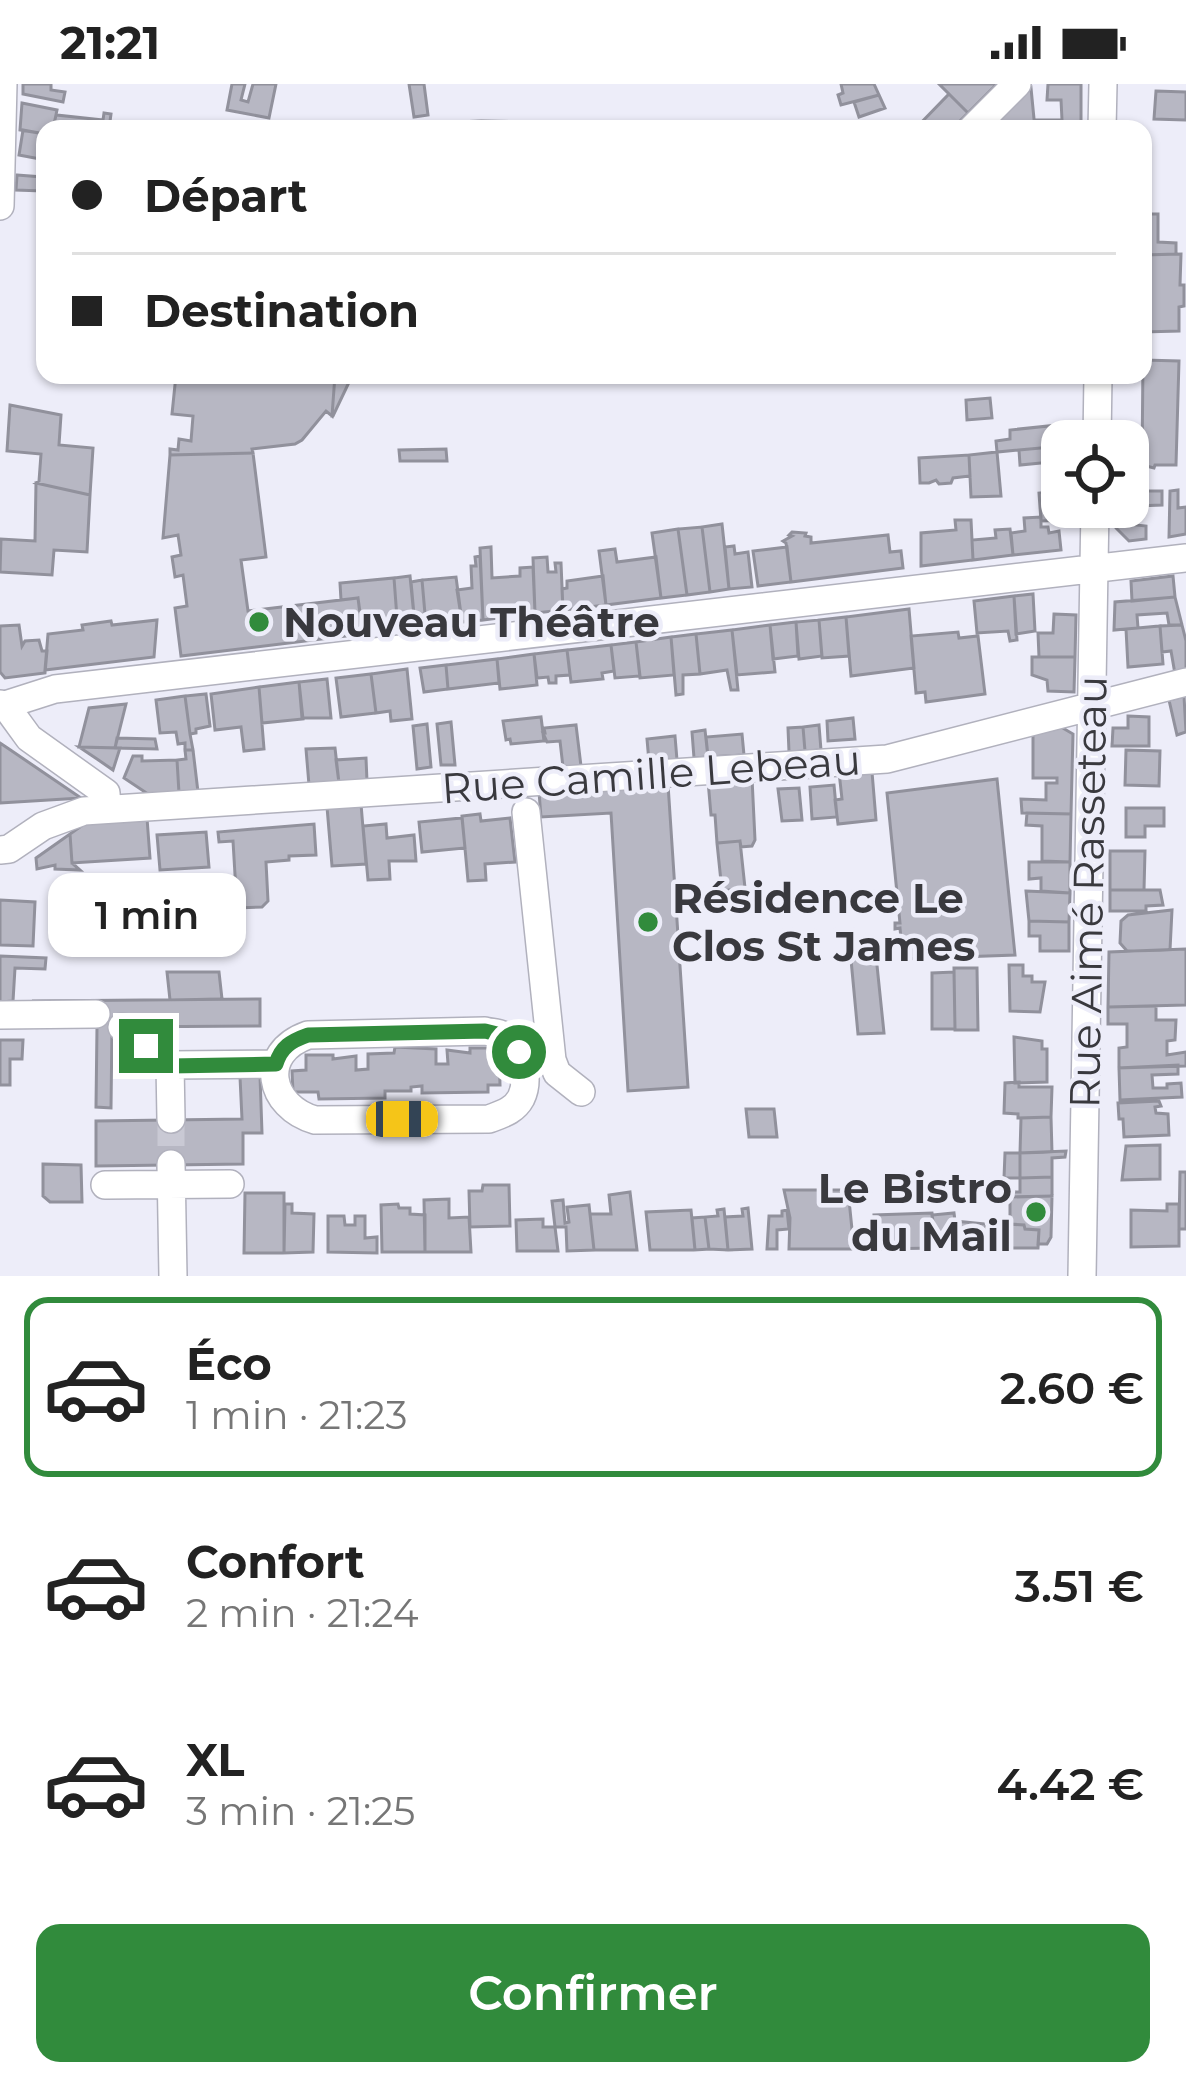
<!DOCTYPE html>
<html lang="fr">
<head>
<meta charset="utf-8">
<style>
  :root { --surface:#fff; --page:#f6f6f6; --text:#222; --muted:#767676; --line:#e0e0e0; --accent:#318b3c }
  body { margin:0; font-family:Montserrat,sans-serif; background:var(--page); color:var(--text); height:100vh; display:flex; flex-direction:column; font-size:45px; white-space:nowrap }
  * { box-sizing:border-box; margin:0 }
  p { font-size:39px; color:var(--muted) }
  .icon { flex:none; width:66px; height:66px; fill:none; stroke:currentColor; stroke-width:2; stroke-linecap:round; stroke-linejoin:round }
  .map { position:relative; height:1192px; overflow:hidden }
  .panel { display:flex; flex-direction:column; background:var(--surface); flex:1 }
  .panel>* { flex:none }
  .guide { position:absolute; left:36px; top:36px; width:1116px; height:264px; border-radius:24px; box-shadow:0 3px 9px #0004; display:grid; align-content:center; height:264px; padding:0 36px; background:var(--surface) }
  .fabs { position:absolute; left:1041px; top:336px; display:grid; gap:24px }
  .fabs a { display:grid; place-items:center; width:108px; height:108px; border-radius:24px; background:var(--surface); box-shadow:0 3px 9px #0004; font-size:60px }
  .end { position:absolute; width:54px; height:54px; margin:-27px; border:15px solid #318b3c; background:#fff; box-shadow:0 0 0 6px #fff }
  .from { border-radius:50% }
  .bubble { position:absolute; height:84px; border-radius:24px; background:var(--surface); box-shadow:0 3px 9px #0004; font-size:39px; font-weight:600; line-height:84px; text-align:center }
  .car { position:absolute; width:36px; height:72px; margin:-36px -18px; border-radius:15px; box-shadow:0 0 9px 3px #0007; background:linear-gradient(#f5c518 24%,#345 0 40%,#f5c518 0 76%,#345 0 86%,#f5c518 0) }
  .guide b { display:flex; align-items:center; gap:42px; height:114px; font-size:45px }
  .guide b+b { border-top:3px solid var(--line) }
  .guide i { width:30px; height:30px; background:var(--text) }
  ul { padding:21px 0 0; list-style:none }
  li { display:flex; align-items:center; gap:36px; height:180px; margin:0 24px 18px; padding:0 12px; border:6px solid transparent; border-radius:24px }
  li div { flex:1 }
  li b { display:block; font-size:45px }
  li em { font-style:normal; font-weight:600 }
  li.active { border-color:var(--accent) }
  li>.icon { width:108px; height:108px; stroke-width:1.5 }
  .primary-button { display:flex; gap:24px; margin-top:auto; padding:24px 36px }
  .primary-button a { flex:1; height:138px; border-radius:24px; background:var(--accent); color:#fff; font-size:48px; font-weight:600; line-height:138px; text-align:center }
  .status { display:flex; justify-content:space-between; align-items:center; height:84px; padding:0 60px; background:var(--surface); direction:ltr }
  .status svg { height:33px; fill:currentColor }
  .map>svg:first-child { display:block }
</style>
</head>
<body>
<div class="status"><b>21:21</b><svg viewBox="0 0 49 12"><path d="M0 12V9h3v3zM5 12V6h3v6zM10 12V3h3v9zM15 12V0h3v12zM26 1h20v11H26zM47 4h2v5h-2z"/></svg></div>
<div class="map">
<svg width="1186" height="1192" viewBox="0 0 1186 1192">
  <rect width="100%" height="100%" fill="#ededf9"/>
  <path fill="#b7b7c3" stroke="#91919c" stroke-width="3" d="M23 0H51V6L65 8 63 18 23 10Z
    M232 0H245L241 16 248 18 253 0H276L269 34 227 26Z
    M409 0H424L428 31 414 33Z
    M841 0H874L879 11 841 21 838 11 843 9Z
    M939 0H997L968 29Z
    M1048 0H1081V45H1035V36H1062L1061 16H1047Z
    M1031 4 1035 45H986Z
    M1156 7 1186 8V36L1154 35Z
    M949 10 968 29 952 45H915Z
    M879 11 885 24 859 33 854 18Z
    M22 19 57 26 53 45H45V50L20 46Z
    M104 29 111 30 109 45H53L56 31 103 36Z
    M481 37 528 38V45H430V42H457L458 38Z
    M23 46 45 50V76L19 71Z
    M17 91 42 93V107L16 106Z
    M1143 130H1158V158L1176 159V170L1143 171Z
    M1181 170 1180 201H1184V222L1179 223V247L1143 248V171Z
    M1143 276 1179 277 1176 381H1155L1154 384 1142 381Z
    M176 291H335L332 332 326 327 302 356 295 360 252 365 253 369 170 371V365L178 366 179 355 191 357 193 332 172 330Z
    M335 291 351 294 333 332H332Z
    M990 314 992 334 967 336 966 316Z
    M10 321 61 331 59 361 93 364 90 411 36 399 39 397 41 370 7 367Z
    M1077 339V357H1062V362L997 368 996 357 1010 355V346Z
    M1062 362V377L1020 381 1019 366Z
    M446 365 447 377H400L399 366Z
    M997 368 1001 412 971 413 969 371Z
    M253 369 266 473 241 476 248 527 358 514 363 550 181 572 175 524 187 522 183 491 175 493 172 473 181 471 178 451 163 454 170 371Z
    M969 371 970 392 953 394 951 399 939 400 936 396 929 399H920L919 374Z
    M36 399 90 411 87 468 54 466 52 491 0 488 1 455 35 457Z
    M1178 406V424L1186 423V450L1169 453 1170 407Z
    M1062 407V423H1076V436L1041 437 1039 409Z
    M1128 407H1162V421L1136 422V441L1146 442V455L1129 457 1116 444 1117 423H1128Z
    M1041 433V443H1048L1049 449 1059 447 1061 466 1013 471 1011 449 1025 447 1024 434Z
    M955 436H971L973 476 921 482V449L956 446Z
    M722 440 729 505 710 508 702 443Z
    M702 443 710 508 687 511 678 445Z
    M678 445 687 511 661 514 652 449Z
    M1010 445 1013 471 973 476 972 456 996 454 995 446Z
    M792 448 806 449 805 452 811 453V459L888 451 890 468 901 467 903 484 791 498 786 459 783 457 792 452 789 451Z
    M734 462 735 470 748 468 752 503 729 505 725 463Z
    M491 463 492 494 520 492V484L533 483 535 529 483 536 480 464Z
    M787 463 791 498 758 502 753 467Z
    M615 465 617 478 656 473 661 514 606 521 599 467Z
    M480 472 483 536 462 538 457 506 472 504 471 482H476L475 473Z
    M547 473 548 488H556L555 479H561L563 526 535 529 533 474Z
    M410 492 414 532 397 534 394 494Z
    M603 492 606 521 563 526 562 505 567 504V497Z
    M1173 492 1175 513 1132 517 1131 497Z
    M456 493 462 538 440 541 439 528 425 530 422 496Z
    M394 494 397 534 361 538 358 514 341 516 340 499Z
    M422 496 425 530 414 531 411 498Z
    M1033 510 1035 547 1016 550 1014 512Z
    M1014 512 1017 556 1010 557 1008 547 977 549 974 517Z
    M1175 513 1182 541H1169L1167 529 1137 531 1138 544 1114 546 1115 518Z
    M909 525 914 584 851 592 846 533Z
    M1054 530 1076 531 1075 573H1039L1038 549H1053Z
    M846 533 849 572 822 574 819 536Z
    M157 536 154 573 45 586 48 550 83 546 82 541 111 537 112 541Z
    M819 536 822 572 799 575 796 538Z
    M796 538 798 572 773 575 770 541Z
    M19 541 22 562 25 557 39 556 42 567H47L45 589 5 594 0 588V542Z
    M770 541 775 588 737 591 732 546Z
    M1182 541 1186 557V588L1175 590 1171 567 1162 568 1160 542Z
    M1160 542 1163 580 1128 583 1126 545Z
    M732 546 738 606H731L727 586 700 590 696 550Z
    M958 548 959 554 978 552 985 610 926 618 925 608 916 609 911 552Z
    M696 550 700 590 683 591V610L676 611 671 553Z
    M671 553 674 591 640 594 636 558Z
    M636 558 640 592 615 594 611 561Z
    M611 561 614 587 602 589 603 595 571 598 567 566Z
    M567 566 570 591 556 592V599H549L548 593 537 594 534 570Z
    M534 570 537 601 500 605 497 575Z
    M1032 573H1075L1074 608 1048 607 1047 596 1032 591Z
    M497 575 499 599 448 605 446 581Z
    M446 581 448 605 424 608 420 584Z
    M407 585 412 635 391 637 390 627 376 629 371 590Z
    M371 590 376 629 341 633 336 594Z
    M327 595 331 634H302L299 598Z
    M299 598 303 635 262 639 259 603Z
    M259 603 264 665 244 667 241 643 215 646 211 610Z
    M206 610 210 642 196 645V649L190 650 185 612Z
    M185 612 190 650 193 666H185V659L178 660 176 648 160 649 156 616Z
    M1184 612 1186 648 1177 651 1169 616Z
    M126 620 115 664 79 663 89 624Z
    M1128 632 1149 633V662H1112L1113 644H1128Z
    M541 633 544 657 511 660 510 655 506 656 503 637Z
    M853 634 855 655 828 657 827 637Z
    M451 638 455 681H441L437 640Z
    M427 640 431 683 417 685 413 642Z
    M576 641 581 682 563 683 560 657 547 658 543 649H545L544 644Z
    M819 641 821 666 805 667 803 643Z
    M803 643 805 667 789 668 788 644Z
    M1061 643 1073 650 1071 730 1022 729 1021 715 1046 716V699H1057V694H1033V650Z
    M705 646 708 673 694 674 692 648Z
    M742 650 744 671 708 673 706 653Z
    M675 652 677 676 649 678 647 655Z
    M117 654 155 655 157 665 115 664Z
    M0 659 9 665 81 714 0 719Z
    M79 663 120 664 113 686 97 675Z
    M335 664 339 699 309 701 306 665Z
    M185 666H193L198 708 179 709 177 676 186 675Z
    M1126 666 1160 667 1159 702 1125 701Z
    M133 672H142V677L177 676 179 709 148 710 124 694Z
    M366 674 367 697 339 699 336 676Z
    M839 688H872L876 736 838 740 835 716 842 715Z
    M752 694 755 756 752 762 741 763 740 757 717 759 715 731H711L708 697Z
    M997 695 1015 871 903 875 900 844 895 845V839H900L887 709Z
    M668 700 688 1003 628 1007 611 729 541 733 539 708Z
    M834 701 837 733 812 735 810 703Z
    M799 704 802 736 782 737 778 705Z
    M361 720 366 780 332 782 327 723Z
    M1126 724H1164V742H1145V753H1126Z
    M1027 729 1071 730 1070 778 1042 777V742L1026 741Z
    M480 730 481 737 510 734 515 778 485 780 486 796 468 797 462 732Z
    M147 734 150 774 72 779 70 750 87 738Z
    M462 734 465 764 422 768 419 738Z
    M314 740 316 771 289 772V776L266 778 268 817 262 823 237 824 233 757 219 758 218 748Z
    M386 740 387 754 414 751 416 777H389L390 795 368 796 363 742Z
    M206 748 209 783 160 786 157 751Z
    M70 750 72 779 80 786 55 785V781L37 785 36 774Z
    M740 757 745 804 722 807 717 759Z
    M1110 767H1145L1144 806H1110Z
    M1029 778H1070V809L1041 807V794L1029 795Z
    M1110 806H1160L1163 821 1146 822V827H1110Z
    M1026 807 1070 809 1069 838 1029 837Z
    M0 816 35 818 33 862 0 861Z
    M1172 826 1170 866 1127 867 1120 859 1121 837 1128 831Z
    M1029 837 1069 838V867H1040V852H1029Z
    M875 862 884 949 858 950 850 865Z
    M1186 865V921L1108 923 1109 868Z
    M0 872 46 874 45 885 15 884 13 917 0 918Z
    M1009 881H1023V892H1032V898H1045L1040 928 1010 927Z
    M954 884H977L978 946H955Z
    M167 888H219L222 915 170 916Z
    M954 888 955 945H932V889Z
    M260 915V942L112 943 111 1024 96 1023 97 943 32 917Z
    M1156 922V936H1176L1175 956 1167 957V971L1186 968V982L1119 984V964L1127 963V940H1108V923Z
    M1014 953 1042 957V965H1047V998L1015 999Z
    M0 956H23L22 975H10V1001H0Z
    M395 963 436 965V980H448L447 966 470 969V964H499L500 1001H488V1008L422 1009V1002L411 1003V1007H385V1014L319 1015 318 1008H293L292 987 306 986V971H333V975L356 972V986L368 985V970L394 969Z
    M1178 981V990L1152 991 1153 1004H1167V1000L1181 999 1182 1013 1120 1016 1119 984Z
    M260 992 262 1049H243V1080L96 1082V1037L242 1035 240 993Z
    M1019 998V1003H1052L1051 1033 1018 1034V1030L1004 1029 1005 999Z
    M1159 1017 1161 1022 1155 1023 1156 1029 1168 1030 1169 1051 1124 1053 1123 1035H1119L1118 1019Z
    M746 1025H774L777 1053H749Z
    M1051 1033 1052 1068 1020 1069 1021 1034Z
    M1160 1061V1095L1122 1096 1126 1062Z
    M1066 1067 1065 1073 1052 1074V1093L1020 1094V1069Z
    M1005 1069H1020V1094H1004Z
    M43 1080 81 1081 82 1118H50L43 1112Z
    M1180 1088H1186V1145H1179Z
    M1052 1093V1112L1013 1113V1108H1020V1094Z
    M483 1101H509L510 1142 470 1143 469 1107H482Z
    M784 1106H848L854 1165H789L790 1134Z
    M630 1108 637 1166H594L590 1130H611L609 1111Z
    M245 1109H284V1169H244Z
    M1052 1112 1051 1153 1047 1160H1038L1039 1146 1025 1145 1024 1141 1010 1140V1113Z
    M449 1115V1134L469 1133 471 1168H425L424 1116Z
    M563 1116 565 1139 569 1138 567 1123 589 1121 594 1166 567 1167 566 1143H555L552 1117Z
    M285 1120H292V1129L314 1130 313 1168 284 1169Z
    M398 1120 399 1124H410V1130L425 1131V1168H382L381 1121Z
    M1167 1120H1179V1162L1131 1163V1126L1167 1127Z
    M748 1124 752 1165 728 1166 725 1133 743 1132 742 1125Z
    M724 1125 728 1166 709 1165 705 1133 718 1132 717 1126Z
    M691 1126 695 1166H650L646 1128Z
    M787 1126 789 1145 777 1146V1165H767L769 1132H782V1127Z
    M932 1129 936 1164 876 1165 874 1131Z
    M954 1129 955 1137 986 1140 985 1164H936L932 1131Z
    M328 1132H344L345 1141H355V1132H365V1154L377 1153V1169L328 1168Z
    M705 1133 709 1165 695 1166 692 1134Z
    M543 1135V1143H555L558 1167H517L516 1136Z
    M986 1140H1008V1164H985Z
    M1008 1140 1024 1141 1025 1145 1039 1146 1038 1164H1008Z"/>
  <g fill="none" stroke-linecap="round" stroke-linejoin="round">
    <path stroke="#c9c9d4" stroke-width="27" stroke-dasharray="27 14" stroke-linecap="butt" d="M171 1035V1080"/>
    <g stroke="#b1b1bd" stroke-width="30">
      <path id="minor" d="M972 45 1017 0
        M1102 45 1103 0
        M0 122 3 0
        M1097 357 1098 291
        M0 620 5 621 55 605 1186 474
        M5 621 29 654 106 709 107 725
        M526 728 552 976 557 989 581 1008
        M0 766 9 765 43 742 84 727 887 675 1186 598
        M0 931 96 930
        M122 943 170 981
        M485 947C491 949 499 948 504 952 523 963 530 996 521 1014 514 1027 502 1030 489 1035L315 1036C269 1023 257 969 308 951Z
        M171 1035 170 981 276 980
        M171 1080 173 1192
        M105 1101 230 1100
        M1082 1192 1095 423"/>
    </g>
    <use href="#minor" stroke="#fff" stroke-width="27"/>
  </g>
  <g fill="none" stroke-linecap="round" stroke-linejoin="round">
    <path stroke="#318b3c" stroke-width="15" d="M146 962 170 982 276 980C281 963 291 957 308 951L485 947 505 952 519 968"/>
  </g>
  <g fill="#318b3c" stroke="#ededf9" stroke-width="4.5">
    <circle cx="259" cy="538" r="12"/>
    <circle cx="648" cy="838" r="12"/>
    <circle cx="1036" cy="1128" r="12"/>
  </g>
  <g text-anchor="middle" stroke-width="9" stroke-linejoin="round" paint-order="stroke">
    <g font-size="42" font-weight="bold" fill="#39393e" stroke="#ededf9" text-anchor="start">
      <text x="283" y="553">Nouveau Théâtre</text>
      <text x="672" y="829">Résidence Le<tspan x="672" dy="48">Clos St James</tspan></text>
      <text x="1012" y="1119" text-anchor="end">Le Bistro<tspan x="1012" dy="48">du Mail</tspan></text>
    </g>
    <g font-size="42" fill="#39393e" stroke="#ededf9">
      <text transform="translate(651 690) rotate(-4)" y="15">Rue Camille Lebeau</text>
      <text transform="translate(1088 808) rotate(-89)" y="15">Rue Aimé Rasseteau</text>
    </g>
  </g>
</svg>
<div class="fabs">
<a><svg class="icon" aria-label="locate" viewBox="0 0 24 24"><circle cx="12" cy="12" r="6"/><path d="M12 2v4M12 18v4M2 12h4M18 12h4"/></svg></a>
</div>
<i class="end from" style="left:519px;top:968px"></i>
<i class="end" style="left:146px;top:962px"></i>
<div class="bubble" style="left:48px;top:789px;width:198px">1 min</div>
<i class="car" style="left:402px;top:1035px;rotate:90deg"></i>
<div class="guide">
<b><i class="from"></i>Départ</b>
<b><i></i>Destination</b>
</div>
</div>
<section class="panel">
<ul>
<li class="active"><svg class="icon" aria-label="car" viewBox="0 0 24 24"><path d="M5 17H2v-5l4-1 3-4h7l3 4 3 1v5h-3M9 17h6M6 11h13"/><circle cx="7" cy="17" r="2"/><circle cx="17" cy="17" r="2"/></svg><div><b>Éco</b><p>1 min · 21:23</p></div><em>2.60 €</em></li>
<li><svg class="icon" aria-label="car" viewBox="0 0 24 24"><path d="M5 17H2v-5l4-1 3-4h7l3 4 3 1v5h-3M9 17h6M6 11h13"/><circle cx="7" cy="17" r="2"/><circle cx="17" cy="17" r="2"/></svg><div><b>Confort</b><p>2 min · 21:24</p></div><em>3.51 €</em></li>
<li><svg class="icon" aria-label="car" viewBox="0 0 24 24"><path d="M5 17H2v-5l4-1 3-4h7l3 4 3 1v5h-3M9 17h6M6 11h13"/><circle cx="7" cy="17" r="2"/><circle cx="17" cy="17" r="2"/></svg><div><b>XL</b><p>3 min · 21:25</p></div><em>4.42 €</em></li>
</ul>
<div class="primary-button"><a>Confirmer</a></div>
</section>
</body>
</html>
